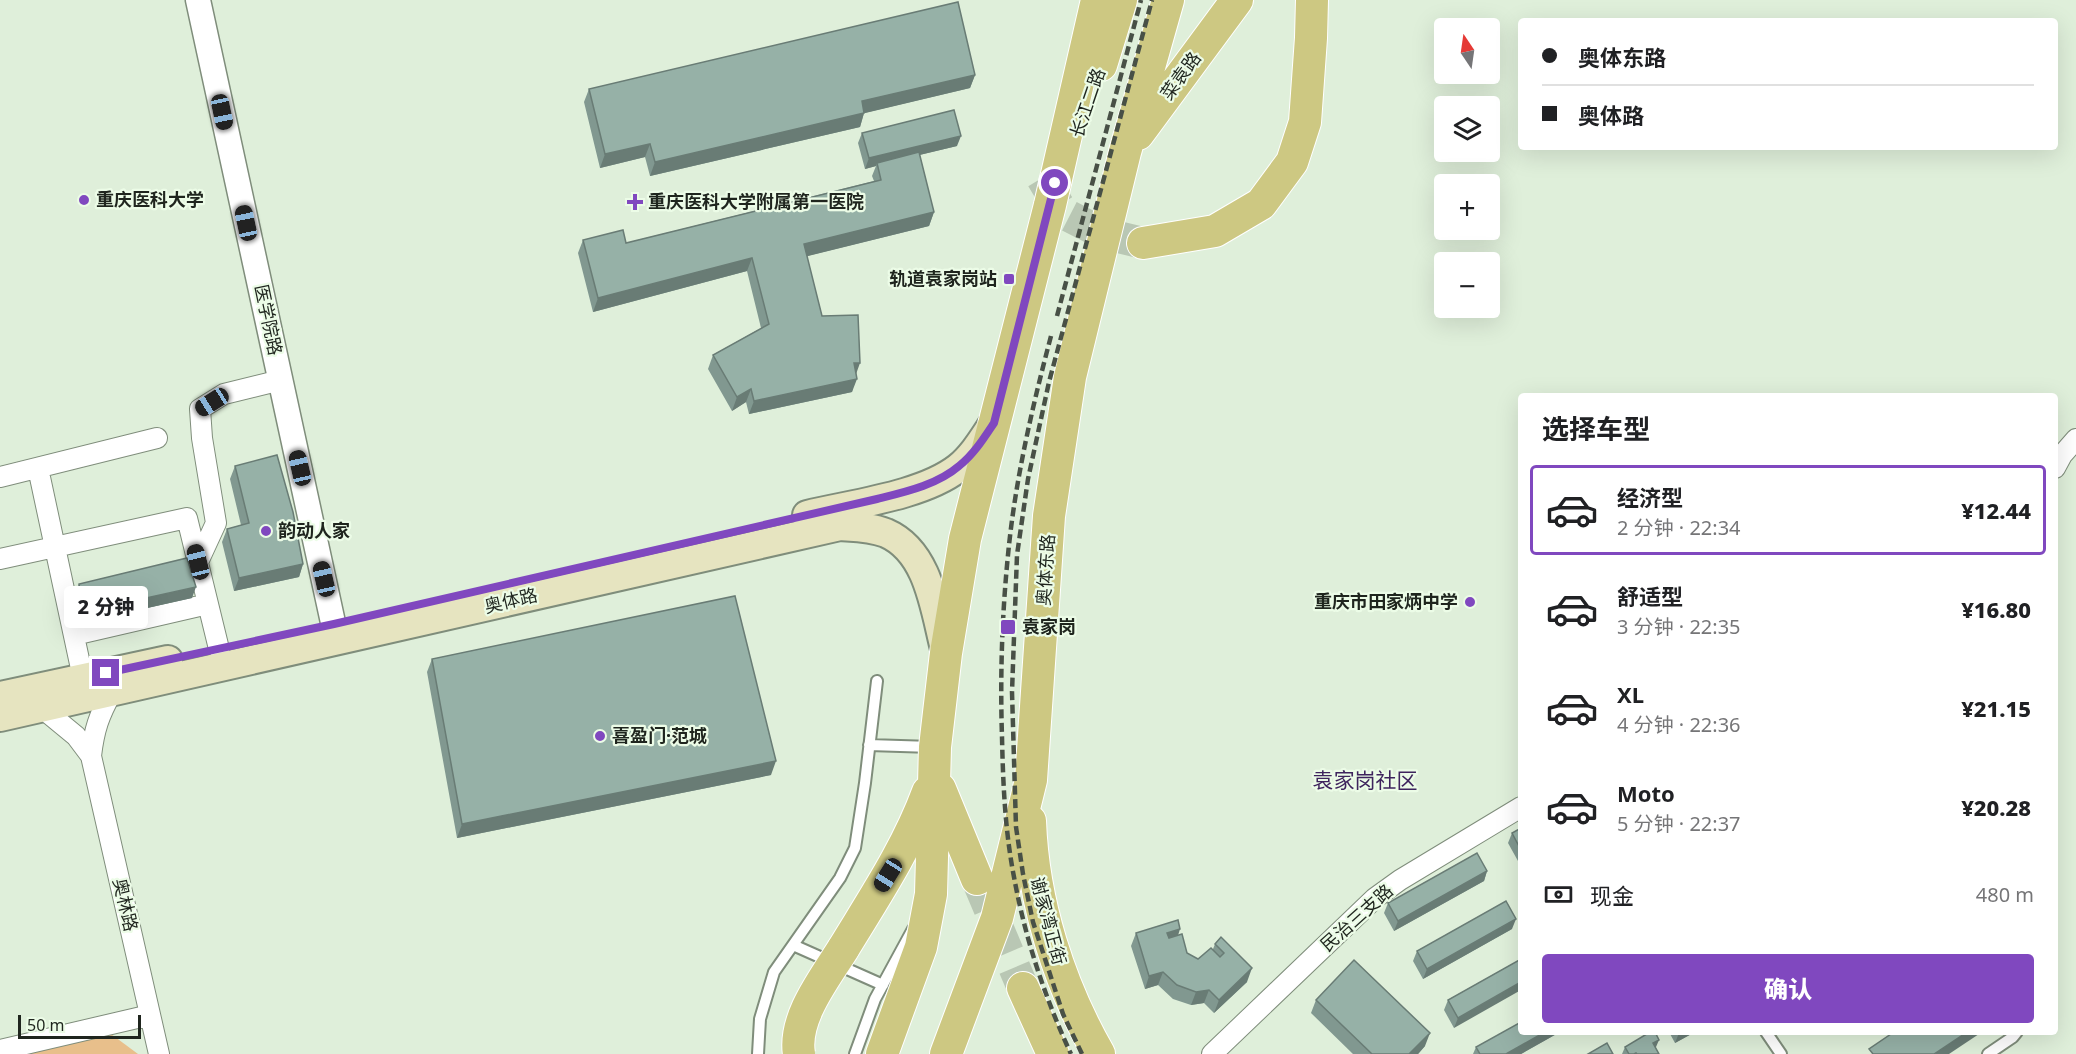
<!DOCTYPE html>
<html lang="zh">
<head>
<meta charset="utf-8">
<style>
  :root { --surface:#fff; --page:#f6f6f6; --text:#202124; --muted:#757577; --line:#e0e0e0; --accent:#8048bf }
  body { margin:0; font-family:"Noto Sans","Noto Sans SC",sans-serif; background:var(--page); color:var(--text); height:100vh; display:flex; flex-direction:column; font-size:22px; white-space:nowrap }
  * { box-sizing:border-box; margin:0 }
  p { font-size:20px; color:var(--muted) }
  .icon { flex:none; width:33px; height:33px; fill:none; stroke:currentColor; stroke-width:2; stroke-linecap:round; stroke-linejoin:round }
  .map { position:relative; flex:1; overflow:hidden }
  .details { position:absolute; left:1518px; top:393px; width:540px; height:642px; display:flex; flex-direction:column; background:var(--surface); border-radius:6px; box-shadow:0 6px 24px #0002 }
  .details>* { flex:none }
  .top-card { position:absolute; left:1518px; top:18px; width:540px; height:132px; border-radius:6px; box-shadow:0 6px 24px #0002; display:grid; align-content:center; height:132px; padding:0 24px; background:var(--surface) }
  .needle { width:39px; rotate:347deg }
  .controls { position:absolute; left:1434px; top:18px; display:grid; gap:12px }
  .controls a { display:grid; place-items:center; width:66px; height:66px; border-radius:6px; background:var(--surface); box-shadow:0 6px 24px #0002; font-size:30px }
  .scale { position:absolute; left:18px; bottom:15px; width:123px; box-sizing:border-box; padding-left:6px; border:3px solid #1f251e; border-top:0; font-size:16px; line-height:21px; white-space:nowrap; color:#1f251e; -webkit-text-stroke:4px #ecfce7; paint-order:stroke }
  .end { position:absolute; width:27px; height:27px; margin:-14px; border:8px solid #8048bf; background:#fff; box-shadow:0 0 0 3px #fff }
  .from { border-radius:50% }
  .bubble { position:absolute; height:42px; border-radius:6px; background:var(--surface); box-shadow:0 6px 24px #0002; font-size:20px; font-weight:800; line-height:42px; text-align:center }
  .car { position:absolute; width:18px; height:36px; margin:-18px -9px; border-radius:8px; box-shadow:0 0 4px 2px #0007; background:linear-gradient(#222 24%,#8ab4d8 0 40%,#222 0 76%,#8ab4d8 0 86%,#222 0) }
  .top-card b { display:flex; align-items:center; gap:21px; height:57px; font-size:22px }
  .top-card b+b { border-top:2px solid var(--line) }
  .top-card i { width:15px; height:15px; background:var(--text) }
  ul { padding:0; list-style:none }
  li { display:flex; align-items:center; gap:18px; height:90px; margin:0 12px 9px; padding:0 12px; border:3px solid transparent; border-radius:6px }
  li div { flex:1 }
  li b { display:block; font-size:22px }
  li em { font-style:normal; font-weight:800 }
  li.on { border-color:var(--accent) }
  li>.icon { width:54px; height:54px; stroke-width:1.5 }
  h2 { padding:0 24px; font-size:27px; line-height:72px }
  .pay { display:flex; align-items:center; gap:15px; height:66px; padding:0 24px; font-size:22px }
  .pay p { margin-inline-start:auto }
  .button { display:flex; gap:12px; margin-top:auto; padding:12px 24px }
  .button a { flex:1; height:69px; border-radius:6px; background:var(--accent); color:#fff; font-size:24px; font-weight:800; line-height:69px; text-align:center }
  .map>svg:first-child { display:block }
</style>
</head>
<body>
<div class="map">
<svg width="2076" height="1054" viewBox="0 0 2076 1054">
  <rect width="100%" height="100%" fill="#dfefda"/>
  <path fill="#e8bf8b" d="M111 1034 138 1054H24Z"/>
  <g fill="none" stroke-linecap="round" stroke-linejoin="round">
    <path stroke="#b9c7b4" stroke-width="32" stroke-dasharray="32 16" stroke-linecap="butt" d="M1042 178 1063 213 1102 233 1143 243
      M977 879 1023 988"/>
    <g stroke="#7f8d7b" stroke-width="14">
      <path id="service" d="M869 745 932 747
        M793 945 883 985
        M1766 1032 1781 1054
        M758 1054 760 1019 774 972 840 878 855 848 865 783 877 681
        M855 1054 875 999 913 929
        M1988 1054 2013 1037 2017 1032"/>
    </g>
    <g stroke="#7f8d7b" stroke-width="22">
      <path id="minor" d="M38 468 83 678
        M2055 468 2062 455 2076 439
        M0 477 157 438
        M0 559 187 518 219 649
        M198 562 216 523 202 438 200 409 224 394 281 380
        M74 635 208 604
        M112 692C99 715 94 730 91 756L159 1054
        M42 708 76 736 91 756
        M0 1050 150 1015
        M1212 1054 1375 898 1400 880 1521 807"/>
    </g>
    <g stroke="#7f8d7b" stroke-width="27">
      <path id="tertiary" d="M198 0 337 641"/>
    </g>
    <g stroke="#7f8d7b" stroke-width="32">
      <path id="secondary" d="M807 515C852 504 922 496 958 468 973 456 983 439 993 424
        M0 696 168 660
        M0 717 840 526C855 527 871 527 886 533 930 552 935 612 946 653"/>
    </g>
    <g stroke="#fff" stroke-width="34">
      <path id="primary" d="M1101 65 1121 0
        M1138 134 1237 0
        M1143 243 1215 231 1261 204 1292 162 1305 122 1311 38 1312 0
        M940 789 977 879
        M1030 821C1033 902 1059 984 1099 1054
        M843 949C874 898 907 849 928 792
        M1023 988 1053 1054
        M882 1054 921 947 931 894 935 747 946 653 965 539 1050 205 1097 0
        M946 1054 997 918 1031 780 1049 516 1070 377 1125 152 1168 0"/>
    </g>
    <use href="#service" stroke="#fff" stroke-width="10"/>
    <use href="#minor" stroke="#fff" stroke-width="20"/>
    <use href="#tertiary" stroke="#fff" stroke-width="24"/>
    <use href="#secondary" stroke="#e6e4c0" stroke-width="28"/>
    <use href="#primary" stroke="#cdc882" stroke-width="32"/>
    <path stroke="#485046" stroke-width="4.5" stroke-dasharray="9 4.5" stroke-linecap="butt" d="M1057 316 1141 0
      M1051 336C1032 408 1015 481 1008 555 1002 615 1000 676 1002 737 1003 783 1005 831 1014 877 1025 938 1045 998 1071 1054
      M1082 1054 1063 1014 1033 922 1023 874 1016 827 1012 692 1017 555 1028 479 1049 382 1152 0"/>
    <g stroke="#fff" stroke-width="34" stroke-linecap="butt">
      <path id="primary-bridge" d="M799 1054C793 1018 825 978 843 949"/>
    </g>
    <use href="#primary-bridge" stroke="#cdc882" stroke-width="32"/>
  </g>
  <path fill="#819890" d="M975 75 970 88 864 113 860 127 650 176 645 157 600 168 584 102 589 89Z
    M862 133 957 146 919 155 934 212 929 226 807 256 822 316 856 373 852 392 749 414 746 402 732 411 708 369 713 355 761 328 747 271 593 312 578 253 583 240 626 243 874 181 872 176 876 166 865 169 858 143Z
    M235 466 303 564 299 577 234 591 222 542 227 529 241 525 230 479Z
    M79 584 192 598 80 623 75 594Z
    M432 659 771 775 457 838 427 672Z
    M1521 828V859L1518 861 1508 843 1512 833Z
    M1487 871 1484 881 1394 931 1384 913 1388 903Z
    M1512 929 1423 979 1413 961 1417 951Z
    M1136 933 1178 935 1187 953 1198 959 1213 949 1215 944 1221 937 1247 982 1214 1013 1204 1003 1191 1005 1173 999 1158 985 1145 989 1131 946Z
    M1521 959 1454 1028 1444 1010 1448 1000Z
    M1316 1000 1425 1046 1418 1054H1353L1311 1013Z
    M1560 1032 1521 1054H1473L1476 1047Z
    M1669 1032H1695L1675 1043Z
    M1625 1047H1656H1655L1659 1054H1622Z"/>
  <path fill="#697c75" d="M975 75 970 88 857 115 862 101Z
    M864 113 860 127 650 176 655 162Z
    M961 136 957 146 878 165 877 163 876 166 865 169 869 158Z
    M650 144 645 157 600 168 605 154Z
    M934 212 929 226 800 258 804 244Z
    M752 258 747 271 593 312 598 298Z
    M854 363H860L855 377Z
    M857 379 852 392 749 414 754 401Z
    M751 389 746 402 732 411 737 397Z
    M303 564 299 577 234 591 239 578Z
    M196 587 192 598 80 623 83 612Z
    M776 761 771 775 457 838 462 824Z
    M1487 871 1484 881 1394 931 1398 921Z
    M1516 919 1512 929 1423 979 1427 969Z
    M1180 929 1176 942 1162 946 1167 933Z
    M1252 968 1247 982 1214 1013 1219 1000Z
    M1163 972 1158 985 1145 989 1149 976Z
    M1521 982V990L1454 1028 1458 1018Z
    M1209 990 1204 1003 1191 1005 1196 992Z
    M1545 1032H1560L1521 1054H1506Z
    M1680 1032H1695L1675 1043 1679 1033Z
    M1967 1032H1982L1949 1054H1934Z
    M1430 1033 1425 1046 1418 1054H1409Z
    M1659 1040 1656 1047 1651 1050 1653 1043Z"/>
  <path fill="#96b1a7" stroke="#697c75" stroke-width="1.5" d="M958 2 975 75 862 101 864 113 655 162 650 144 605 154 589 89Z
    M954 110 961 136 869 158 862 133Z
    M919 152 934 212 804 244 822 316 858 315 860 363H854L857 379 754 401 751 389 737 397 713 355 769 324 752 258 598 298 583 240 623 230 626 243 881 180 877 163Z
    M277 455 293 512 303 564 239 578 227 529 249 523 235 466Z
    M187 558 196 587 83 612 79 584Z
    M735 596 776 761 462 824 432 659Z
    M1521 828V850L1512 833Z
    M1477 853 1487 871 1398 921 1388 903Z
    M1506 901 1516 919 1427 969 1417 951Z
    M1178 920 1180 929 1167 933 1169 938 1182 934 1187 953 1198 959 1211 948 1220 957 1224 953 1215 944 1221 937 1252 968 1219 1000 1209 990 1196 992 1177 985 1163 972 1149 976 1136 933Z
    M1521 959V982L1458 1018 1448 1000Z
    M1354 960 1430 1033 1409 1054H1372L1316 1000Z
    M1521 1022V1032H1545L1506 1054H1480L1476 1047Z
    M1650 1032H1655L1659 1040 1653 1043 1659 1054H1637L1636 1053 1634 1054H1629L1625 1047Z
    M1894 1032H1967L1934 1054H1873L1869 1049Z
    M1607 1043 1613 1054H1588Z"/>
  <g fill="none" stroke-linecap="round" stroke-linejoin="round">
    <path stroke="#8048bf" stroke-width="8" d="M106 673 334 624 877 499C905 492 937 485 959 466 974 454 984 438 994 423L1055 183"/>
  </g>
  <g fill="#8048bf" stroke="#ecfce7" stroke-width="2">
    <circle cx="84" cy="200" r="6"/>
    <path d="M632 193h6v6h6v6h-6v6h-6v-6h-6v-6h6z"/>
    <rect x="1003" y="273" width="12" height="12" rx="3"/>
    <circle cx="266" cy="531" r="6"/>
    <circle cx="1470" cy="602" r="6"/>
    <rect x="1000" y="619" width="16" height="16" rx="3"/>
    <circle cx="600" cy="736" r="6"/>
  </g>
  <g text-anchor="middle" stroke-width="4.5" stroke-linejoin="round" paint-order="stroke">
    <g font-size="18" fill="#1f251e" stroke="#ecfce7">
      <text transform="translate(1181 76) rotate(-54)" y="6">菜袁路</text>
      <text transform="translate(1088 103) rotate(-71)" y="6">长江二路</text>
      <text transform="translate(268 320) rotate(78)" y="6">医学院路</text>
      <text transform="translate(1046 570) rotate(-86)" y="6">奥体东路</text>
      <text transform="translate(511 601) rotate(-13)" y="6">奥体路</text>
      <text transform="translate(125 905) rotate(77)" y="6">奥林路</text>
      <text transform="translate(1357 918) rotate(-42)" y="6">民治三支路</text>
      <text transform="translate(1048 921) rotate(75)" y="6">谢家湾正街</text>
    </g>
    <g font-size="18" font-weight="bold" fill="#1f251e" stroke="#ecfce7" text-anchor="start">
      <text x="96" y="206">重庆医科大学</text>
      <text x="648" y="208">重庆医科大学附属第一医院</text>
      <text x="997" y="285" text-anchor="end">轨道袁家岗站</text>
      <text x="278" y="537">韵动人家</text>
      <text x="1458" y="608" text-anchor="end">重庆市田家炳中学</text>
      <text x="1022" y="633">袁家岗</text>
      <text x="612" y="742">喜盈门·范城</text>
    </g>
    <g font-size="21" fill="#3e245d" stroke="#ecfce7">
      <text x="1365" y="788">袁家岗社区</text>
    </g>
  </g>
</svg>
<div class="controls">
<a><svg class="needle" viewBox="-14 -14 28 28"><path d="M0-13l5 13h-10z" fill="#e53935"/><path d="M0 13l5-13h-10z" fill="#757577"/></svg></a>
<a><svg class="icon" aria-label="layers" viewBox="0 0 24 24"><path d="M12 4l9 5-9 5-9-5zM3 14l9 5 9-5"/></svg></a>
<a>+</a>
<a>−</a>
</div>
<div class="scale">50 m</div>
<i class="end from" style="left:1055px;top:183px"></i>
<i class="end" style="left:106px;top:673px"></i>
<div class="bubble" style="left:64px;top:586px;width:84px">2 分钟</div>
<i class="car" style="left:222px;top:112px;rotate:168deg"></i>
<i class="car" style="left:246px;top:223px;rotate:348deg"></i>
<i class="car" style="left:212px;top:402px;rotate:238deg"></i>
<i class="car" style="left:300px;top:468px;rotate:347deg"></i>
<i class="car" style="left:198px;top:562px;rotate:346deg"></i>
<i class="car" style="left:324px;top:579px;rotate:347deg"></i>
<i class="car" style="left:888px;top:875px;rotate:212deg"></i>
<div class="top-card">
<b><i class="from"></i>奥体东路</b>
<b><i></i>奥体路</b>
</div>
<section class="details">
<h2>选择车型</h2>
<ul>
<li class="on"><svg class="icon" aria-label="car" viewBox="0 0 24 24"><path d="M5 17H2v-5l4-1 3-4h7l3 4 3 1v5h-3M9 17h6M6 11h13"/><circle cx="7" cy="17" r="2"/><circle cx="17" cy="17" r="2"/></svg><div><b>经济型</b><p>2 分钟 · 22:34</p></div><em>¥12.44</em></li>
<li><svg class="icon" aria-label="car" viewBox="0 0 24 24"><path d="M5 17H2v-5l4-1 3-4h7l3 4 3 1v5h-3M9 17h6M6 11h13"/><circle cx="7" cy="17" r="2"/><circle cx="17" cy="17" r="2"/></svg><div><b>舒适型</b><p>3 分钟 · 22:35</p></div><em>¥16.80</em></li>
<li><svg class="icon" aria-label="car" viewBox="0 0 24 24"><path d="M5 17H2v-5l4-1 3-4h7l3 4 3 1v5h-3M9 17h6M6 11h13"/><circle cx="7" cy="17" r="2"/><circle cx="17" cy="17" r="2"/></svg><div><b>XL</b><p>4 分钟 · 22:36</p></div><em>¥21.15</em></li>
<li><svg class="icon" aria-label="car" viewBox="0 0 24 24"><path d="M5 17H2v-5l4-1 3-4h7l3 4 3 1v5h-3M9 17h6M6 11h13"/><circle cx="7" cy="17" r="2"/><circle cx="17" cy="17" r="2"/></svg><div><b>Moto</b><p>5 分钟 · 22:37</p></div><em>¥20.28</em></li>
</ul>
<div class="pay"><svg class="icon" aria-label="cash" viewBox="0 0 24 24"><path d="M3 7h18v10H3z"/><circle cx="12" cy="12" r="2"/></svg>现金<p>480 m</p></div>
<div class="button"><a>确认</a></div>
</section>
</div>
</body>
</html>
